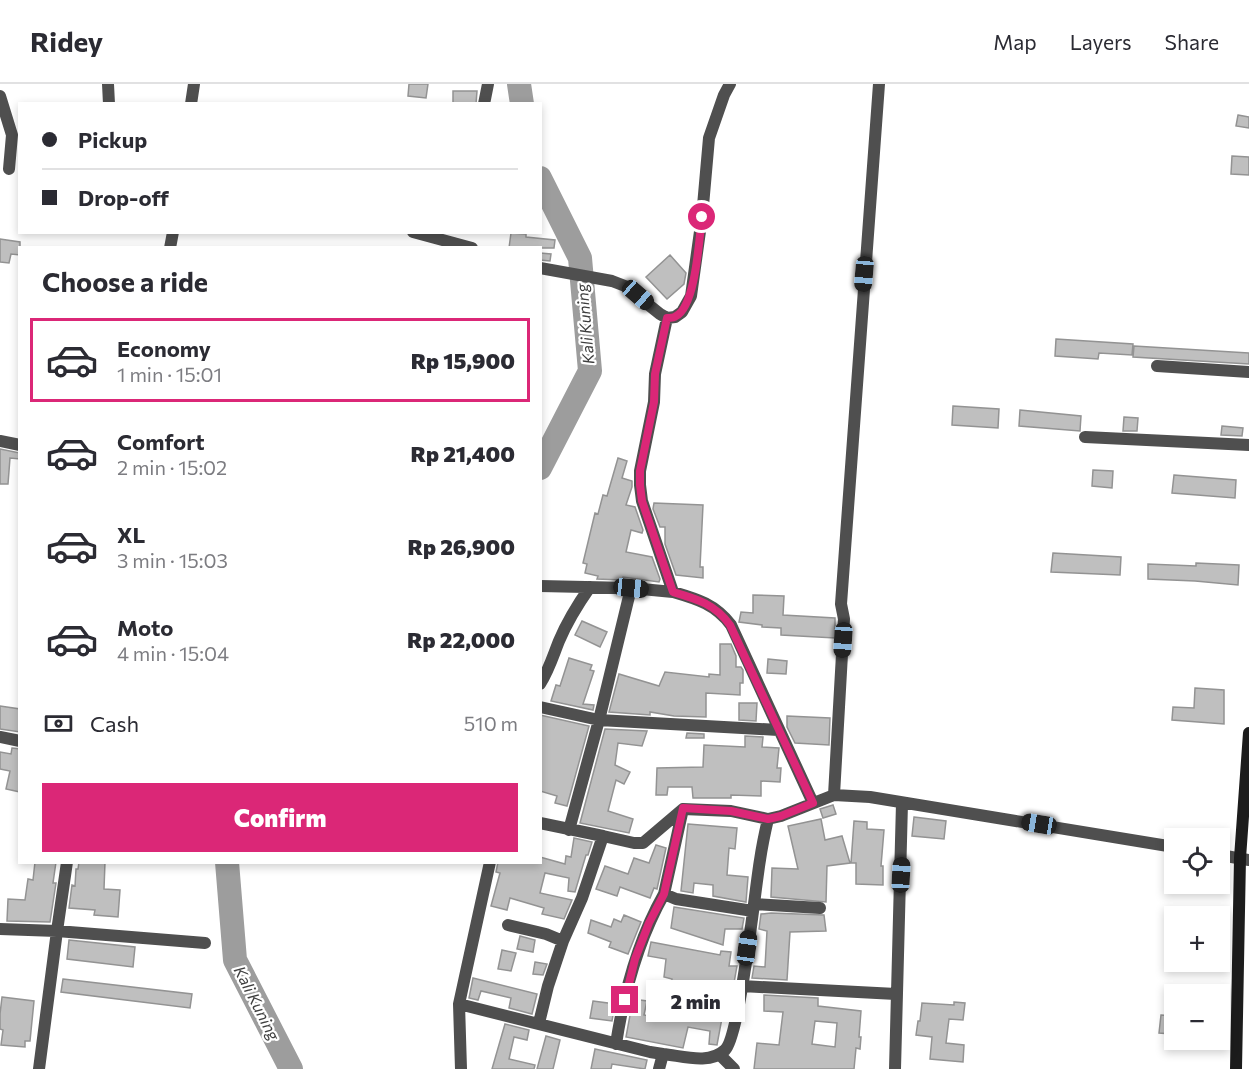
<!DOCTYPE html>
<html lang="en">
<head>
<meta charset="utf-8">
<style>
  :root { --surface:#fff; --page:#f2f2f3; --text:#2b2b33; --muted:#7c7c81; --line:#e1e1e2; --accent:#db2777 }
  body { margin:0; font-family:Commissioner,sans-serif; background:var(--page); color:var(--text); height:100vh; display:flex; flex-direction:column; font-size:22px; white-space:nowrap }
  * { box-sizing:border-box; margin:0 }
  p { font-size:20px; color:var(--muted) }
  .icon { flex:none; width:33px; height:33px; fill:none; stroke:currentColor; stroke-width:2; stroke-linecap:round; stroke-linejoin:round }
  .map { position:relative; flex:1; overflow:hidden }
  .drawer { position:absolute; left:18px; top:162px; width:524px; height:618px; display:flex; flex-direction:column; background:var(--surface); border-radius:0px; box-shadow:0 3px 9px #0003 }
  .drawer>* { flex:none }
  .hud { position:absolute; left:18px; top:18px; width:524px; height:132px; border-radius:0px; box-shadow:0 3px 9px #0003; display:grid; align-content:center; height:132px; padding:0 24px; background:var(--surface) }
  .buttons { position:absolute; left:1164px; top:744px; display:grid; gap:12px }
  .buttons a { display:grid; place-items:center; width:66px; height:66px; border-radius:0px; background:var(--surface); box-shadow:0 3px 9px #0003; font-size:30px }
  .end { position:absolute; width:27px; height:27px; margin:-14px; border:8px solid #db2777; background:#fff; box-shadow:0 0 0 3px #fff }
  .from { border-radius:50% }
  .bubble { position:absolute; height:42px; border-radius:0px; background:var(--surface); box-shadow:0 3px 9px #0003; font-size:20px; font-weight:800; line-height:42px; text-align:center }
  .car { position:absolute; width:18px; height:36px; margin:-18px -9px; border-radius:8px; box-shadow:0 0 4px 2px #0007; background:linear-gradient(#222 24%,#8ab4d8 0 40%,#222 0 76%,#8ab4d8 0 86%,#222 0) }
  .hud b { display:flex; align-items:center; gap:21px; height:57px; font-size:22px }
  .hud b+b { border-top:2px solid var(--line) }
  .hud i { width:15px; height:15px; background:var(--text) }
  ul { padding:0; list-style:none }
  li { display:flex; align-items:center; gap:18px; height:84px; margin:0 12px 9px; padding:0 12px; border:3px solid transparent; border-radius:0px }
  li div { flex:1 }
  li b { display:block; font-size:22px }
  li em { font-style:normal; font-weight:800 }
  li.selected { border-color:var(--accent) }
  li>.icon { width:54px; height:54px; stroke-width:1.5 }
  h2 { padding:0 24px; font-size:27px; line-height:72px }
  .pay { display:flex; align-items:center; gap:15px; height:66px; padding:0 24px; font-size:22px }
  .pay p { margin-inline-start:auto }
  .button { display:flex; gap:12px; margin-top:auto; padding:12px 24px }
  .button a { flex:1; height:69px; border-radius:0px; background:var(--accent); color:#fff; font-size:24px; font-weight:800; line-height:69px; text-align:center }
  header { display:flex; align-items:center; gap:36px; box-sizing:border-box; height:84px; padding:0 30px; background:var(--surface); border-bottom:2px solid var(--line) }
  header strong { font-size:28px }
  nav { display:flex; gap:33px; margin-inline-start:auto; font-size:21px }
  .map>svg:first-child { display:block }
</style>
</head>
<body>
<header>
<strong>Ridey</strong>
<nav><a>Map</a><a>Layers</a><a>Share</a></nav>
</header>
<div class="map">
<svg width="1249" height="985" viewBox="0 0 1249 985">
  <rect width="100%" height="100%" fill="#fff"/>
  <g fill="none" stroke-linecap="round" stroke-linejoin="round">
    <path stroke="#9d9d9d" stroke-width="24" d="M519 0 522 20
      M540 94 580 174 590 287 540 384
      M227 778 235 876 291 985"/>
  </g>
  <path fill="#bfbfbf" stroke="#939393" stroke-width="1.5" fill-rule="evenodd" d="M409 0H428L426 14 408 12Z
    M453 7H477L476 20H453Z
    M1238 31 1249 33V44L1236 42Z
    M1232 72 1249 73V91L1231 90Z
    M511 149 526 150V153L555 156 554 164H509Z
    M0 155 20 158V171L11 170 9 179 0 178Z
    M540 169 551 170 550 177 540 176Z
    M670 171 686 189 684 200 667 215 646 193Z
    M1056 255 1133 260 1132 271 1099 269 1098 275 1055 272Z
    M1134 262 1249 269V280L1133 273Z
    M953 322 999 325 998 344 952 341Z
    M1020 326 1081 332 1080 347 1019 342Z
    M1124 333 1138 334 1137 347H1123Z
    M1222 342 1243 344 1242 352 1221 351Z
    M0 365 20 369V375L10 374 8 400H0Z
    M618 374 627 377 622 394 632 397V403L626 421 635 423 643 446 642 449 631 446 626 468 652 473 660 495 659 498 623 493 622 496 597 495 598 492 585 489 587 480 583 479 595 429 598 430 603 411 607 412Z
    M1093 386 1113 387 1112 404 1092 402Z
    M1174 391 1236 396 1235 414 1172 409Z
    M654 419 703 421 700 483H703V494L676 491 665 460V443H660L653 425Z
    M1053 469 1121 473 1120 491 1051 488Z
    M1196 479 1239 481 1238 501 1195 497 1148 495V480L1196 482Z
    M753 511 784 512 783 531 835 534V554L781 551V544L762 543V541L739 538 741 528 753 529Z
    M582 537 607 548 600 563 575 551Z
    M720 560H731L736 572V583H741L743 586V599H740V611L706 609V633L674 632 650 628V631L609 628 619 590 659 602 665 588 709 593V590L720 591Z
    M569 574 592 581 590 586 594 587 583 620 594 621 593 626 551 617 556 601 560 602Z
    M768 575 787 577 786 590 767 589Z
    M1195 604 1224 606V640L1172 636 1173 623 1194 624Z
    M739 619H757L756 637 739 636Z
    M0 622 20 625V648L0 645Z
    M540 631 589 642 567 722 555 719 557 712 540 707Z
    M787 632 830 634 829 661 795 659 787 643Z
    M605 645 647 647 642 662 618 659 615 681 630 688 624 700 616 696 608 727 633 735 629 749 580 739Z
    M687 649 704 650V654H686Z
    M745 652 763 653 762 663 779 664 777 684H781L780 698 761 697V712L731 711V714H693L692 703H668L667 711H656L657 684 703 683 704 661 745 663Z
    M12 664 20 665V708L6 705 10 687 0 685V668L11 670Z
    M833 721 836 730 823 734 820 725Z
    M914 733 946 737 944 755 912 752Z
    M821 735 825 756 842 752 850 779 827 782 826 818 771 813 772 784 798 785 788 742Z
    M854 737 867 738V745L884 746 881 782H883V801L856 800V779H851Z
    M688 740 737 744 735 765 729 764 727 791 748 793 746 818 713 812V801L694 799 693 809 681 807Z
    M574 754 592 758 588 771H586L575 808 568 807 569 794 545 789 540 809 572 816 564 835 542 830 544 824 510 814 507 826 491 822 500 789 496 788 498 778H540V773L565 780 566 772 571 773Z
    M656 761 666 764 657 805 654 804 650 814 620 803 617 812 596 805 605 782 628 790 634 774 649 779Z
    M35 778H56L53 799H56L50 838 7 837 8 815 25 816 28 795 33 796Z
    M79 778H105L104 805 120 806 118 833 94 831 95 826 69 824 72 801 75 802 76 785H78Z
    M674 823 744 834 742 845H725L723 861 671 844Z
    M771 829 824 831 826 847 790 848 787 896 752 894 754 882 765 883 767 847 759 845 761 830Z
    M624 831 641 838 628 870 609 863 611 858 588 849 591 836 611 843 614 835 621 838Z
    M520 852 535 856 533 868 517 865Z
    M69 856 135 863 133 883 67 875Z
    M651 858 720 871 721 867 731 868 729 882H737L728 933 727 935 722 934 717 961 709 960 710 947 688 943 683 964 626 953 633 915 647 917 644 931 664 935 667 915H669L672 895 664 893 666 875 648 872Z
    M502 866 516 869 511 887 498 885Z
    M535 878 547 880 543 891 533 890Z
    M473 894 537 910 532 930 509 924 511 914 481 907 478 916 469 914Z
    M63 895 192 910 190 924 61 908Z
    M764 911 818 914V922L861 927 859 953H861L860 965 856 964 854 985H754L757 959 779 961 783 928 764 927ZM815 937 837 939 835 963 812 960Z
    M2 913 34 917 30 957H25V963L1 961 3 946 0 945V930Z
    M593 917 615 920 612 937 590 934Z
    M954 918 965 919 963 936 949 935 946 959 964 961 963 978 930 975 932 953 916 951 918 937H920L922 919 954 921Z
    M1161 931 1173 932 1171 950 1159 949Z
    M505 940 529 946 527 956 514 953 509 975 535 981 534 985H492Z
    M546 952 560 956 553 985H537Z
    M595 965 647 976 645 985 612 980 611 985H591Z"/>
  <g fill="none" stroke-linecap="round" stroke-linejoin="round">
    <path stroke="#4f4f4f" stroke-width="12" d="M108 0 109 20
      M0 12 12 51 9 85
      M191 20 194 0
      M484 20 488 0
      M413 148 472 164
      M170 164 173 148
      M540 184 612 197 625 202 660 230 667 234 675 233 682 228 691 212 702 133 709 54 724 11 730 0
      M667 234 655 290 654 318 640 387V401L642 417 673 508C697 515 715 520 731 541L813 719
      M1157 282 1249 288
      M1085 353 1249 361
      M0 357 20 361
      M540 502 631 504 673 508
      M540 600C549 586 553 572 559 557 567 538 578 520 590 503
      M540 623 599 636 778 646
      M0 653 20 657
      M834 711 844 535 841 520 879 0
      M768 735 781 732 834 711 870 713 1174 763
      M569 746 599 636 631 504
      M603 752 634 759H643L683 725 731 727 768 735C765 748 762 762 760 776 755 805 740 952 725 966 709 981 683 972 663 970L659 985
      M1220 771 1249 776
      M664 810 683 725
      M754 820 820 824
      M508 841 546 850 563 857
      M0 845 57 847 67 778
      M742 902 896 910
      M459 920 650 968 663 970
      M539 939 548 902 563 857 582 814 603 752 540 739
      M616 960C624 908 638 856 664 810L676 815 753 827
      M719 970 734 985
      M39 985 57 847 205 859
      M461 985 459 920 490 778
      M895 985 902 719"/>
    <path stroke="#1c1c1c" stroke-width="12" d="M1236 985 1240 774 1249 649"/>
  </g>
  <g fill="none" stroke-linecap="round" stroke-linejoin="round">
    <path stroke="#db2777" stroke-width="8" d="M625 916 635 875 649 839 664 810 683 724 731 727 768 735 781 732 813 719 730 541C715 520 697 515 673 508L642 417 640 401V387L654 318 655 290 667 234C670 234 674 234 676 232 696 222 699 154 702 133"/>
  </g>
  <g text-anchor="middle" stroke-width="4.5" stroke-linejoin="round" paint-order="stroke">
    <g font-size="16" font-style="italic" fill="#3e3e3e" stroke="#fff">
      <text transform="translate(585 240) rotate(-95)" y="6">Kali Kuning</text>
      <text transform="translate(257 919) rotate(63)" y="6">Kali Kuning</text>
    </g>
  </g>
</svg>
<div class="buttons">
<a><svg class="icon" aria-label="locate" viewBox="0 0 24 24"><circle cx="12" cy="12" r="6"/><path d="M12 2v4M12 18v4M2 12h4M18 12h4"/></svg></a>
<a>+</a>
<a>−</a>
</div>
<i class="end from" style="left:702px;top:133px"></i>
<i class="end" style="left:625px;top:916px"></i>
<div class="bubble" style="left:646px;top:896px;width:99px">2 min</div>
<i class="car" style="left:864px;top:190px;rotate:185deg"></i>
<i class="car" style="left:638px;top:211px;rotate:131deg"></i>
<i class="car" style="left:631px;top:504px;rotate:96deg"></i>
<i class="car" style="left:843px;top:556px;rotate:184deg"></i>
<i class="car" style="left:1039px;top:740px;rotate:279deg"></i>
<i class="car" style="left:901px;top:791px;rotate:3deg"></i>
<i class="car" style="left:747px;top:864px;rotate:8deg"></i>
<div class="hud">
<b><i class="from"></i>Pickup</b>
<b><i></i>Drop-off</b>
</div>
<section class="drawer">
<h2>Choose a ride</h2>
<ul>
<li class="selected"><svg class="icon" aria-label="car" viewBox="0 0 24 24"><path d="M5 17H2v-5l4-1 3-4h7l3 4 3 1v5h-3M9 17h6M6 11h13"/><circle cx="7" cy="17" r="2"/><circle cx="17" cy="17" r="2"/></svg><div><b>Economy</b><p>1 min · 15:01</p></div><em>Rp 15,900</em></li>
<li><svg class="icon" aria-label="car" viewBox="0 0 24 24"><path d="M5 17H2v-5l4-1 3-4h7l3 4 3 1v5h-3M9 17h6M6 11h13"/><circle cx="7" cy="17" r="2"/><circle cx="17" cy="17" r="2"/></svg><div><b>Comfort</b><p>2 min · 15:02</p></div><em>Rp 21,400</em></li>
<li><svg class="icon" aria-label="car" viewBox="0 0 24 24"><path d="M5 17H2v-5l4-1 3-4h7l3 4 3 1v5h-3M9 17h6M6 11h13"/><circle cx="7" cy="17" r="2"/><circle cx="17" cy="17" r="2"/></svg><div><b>XL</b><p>3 min · 15:03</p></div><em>Rp 26,900</em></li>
<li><svg class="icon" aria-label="car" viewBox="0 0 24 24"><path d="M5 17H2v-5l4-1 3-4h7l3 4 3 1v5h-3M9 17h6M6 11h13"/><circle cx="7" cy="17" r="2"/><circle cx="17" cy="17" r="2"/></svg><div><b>Moto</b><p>4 min · 15:04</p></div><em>Rp 22,000</em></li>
</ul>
<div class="pay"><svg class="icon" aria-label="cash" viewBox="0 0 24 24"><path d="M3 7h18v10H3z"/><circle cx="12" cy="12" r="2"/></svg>Cash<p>510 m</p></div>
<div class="button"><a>Confirm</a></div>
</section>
</div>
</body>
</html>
